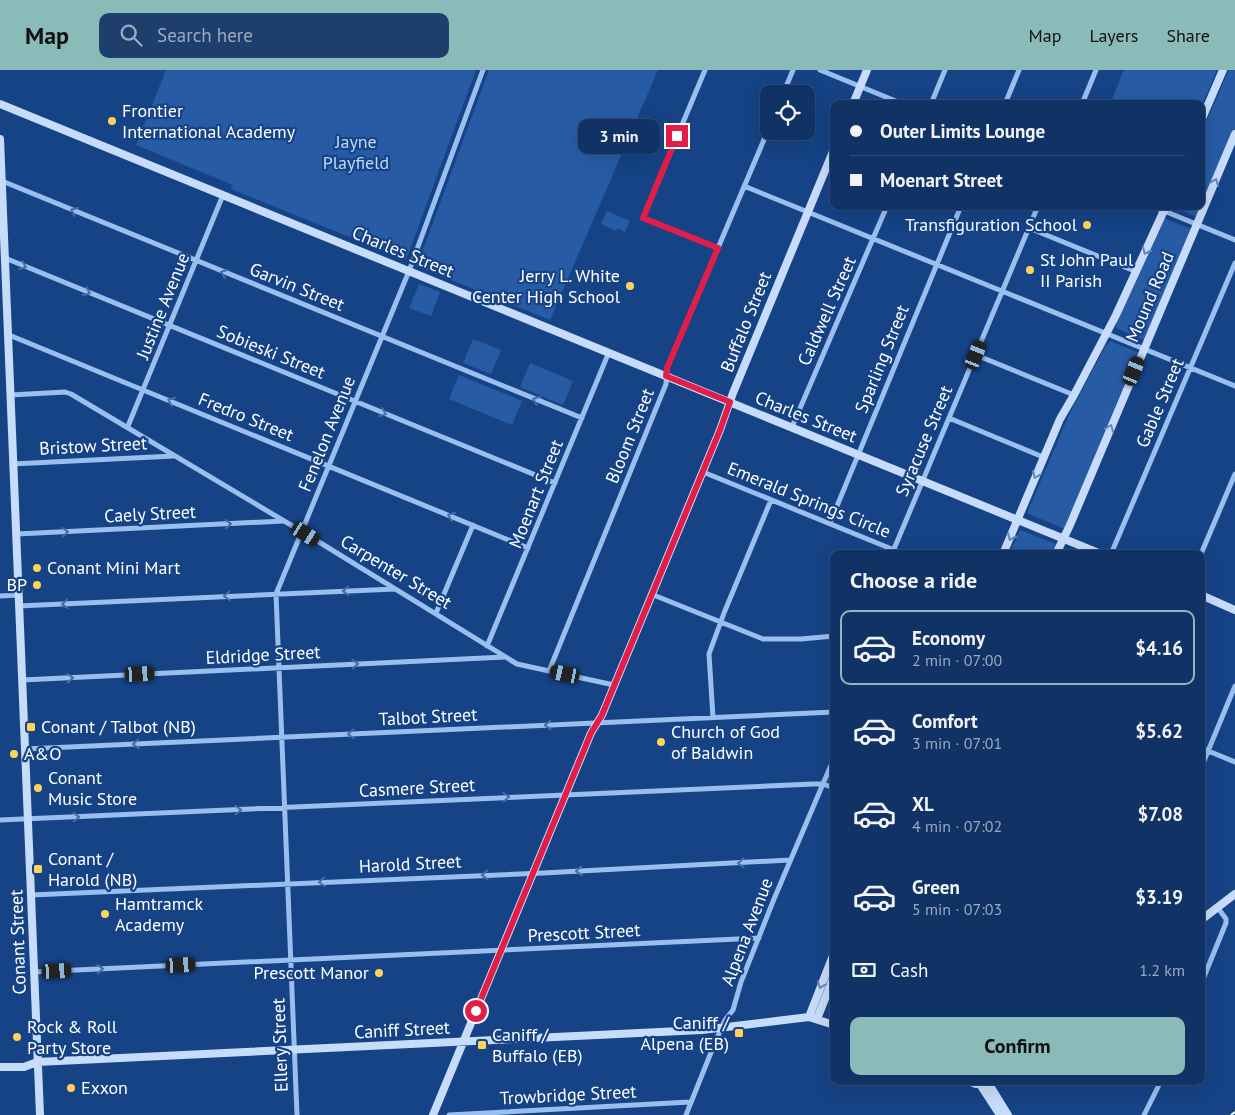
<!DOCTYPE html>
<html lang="en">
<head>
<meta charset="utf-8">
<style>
  :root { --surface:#103264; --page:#1e3e6d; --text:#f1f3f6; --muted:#9caabf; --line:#304d78; --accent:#8bbbb9 }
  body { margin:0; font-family:"PT Sans",sans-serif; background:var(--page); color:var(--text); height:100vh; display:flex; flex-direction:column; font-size:19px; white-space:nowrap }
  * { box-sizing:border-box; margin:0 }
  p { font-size:16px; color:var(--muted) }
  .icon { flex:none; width:28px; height:28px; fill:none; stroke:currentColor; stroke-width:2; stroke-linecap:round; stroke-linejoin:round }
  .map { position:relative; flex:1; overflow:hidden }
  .panel { position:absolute; left:830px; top:480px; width:375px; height:535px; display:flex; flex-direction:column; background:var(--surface); border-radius:10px; box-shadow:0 5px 20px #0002,0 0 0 1px var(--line) }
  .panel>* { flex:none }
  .top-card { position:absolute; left:830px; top:30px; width:375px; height:110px; border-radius:10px; box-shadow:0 5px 20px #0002,0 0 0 1px var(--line); display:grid; align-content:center; height:110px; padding:0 20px; background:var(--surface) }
  .buttons { position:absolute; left:760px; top:15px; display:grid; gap:10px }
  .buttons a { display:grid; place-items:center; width:55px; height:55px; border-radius:10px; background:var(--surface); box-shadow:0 5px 20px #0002,0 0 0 1px var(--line); font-size:25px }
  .end { position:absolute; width:22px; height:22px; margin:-11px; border:6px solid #e11d48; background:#fff; box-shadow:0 0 0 2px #fff }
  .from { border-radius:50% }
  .bubble { position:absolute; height:35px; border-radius:10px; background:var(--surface); box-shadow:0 5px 20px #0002,0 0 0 1px var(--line); font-size:16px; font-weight:700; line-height:35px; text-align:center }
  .car { position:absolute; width:15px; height:30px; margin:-15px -8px; border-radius:6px; box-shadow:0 0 4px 1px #0007; background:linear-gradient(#222 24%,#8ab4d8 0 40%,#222 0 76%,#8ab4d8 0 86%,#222 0) }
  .top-card b { display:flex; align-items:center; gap:18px; height:48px; font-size:19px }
  .top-card b+b { border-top:1px solid var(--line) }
  .top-card i { width:12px; height:12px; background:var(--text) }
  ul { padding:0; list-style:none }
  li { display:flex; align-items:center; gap:15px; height:75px; margin:0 10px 8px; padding:0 10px; border:2px solid transparent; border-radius:10px }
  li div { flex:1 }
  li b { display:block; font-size:19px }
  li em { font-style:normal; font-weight:700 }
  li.on { border-color:var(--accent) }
  li>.icon { width:45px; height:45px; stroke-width:1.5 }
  h2 { padding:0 20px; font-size:22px; line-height:60px }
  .pay { display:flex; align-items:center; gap:12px; height:55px; padding:0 20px; font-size:19px }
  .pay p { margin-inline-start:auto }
  .cta { display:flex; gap:10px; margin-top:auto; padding:10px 20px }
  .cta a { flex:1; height:58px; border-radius:10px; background:var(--accent); color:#111; font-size:20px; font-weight:700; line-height:58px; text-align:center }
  header { display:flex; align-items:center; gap:30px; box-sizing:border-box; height:70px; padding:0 25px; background:var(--accent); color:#111 }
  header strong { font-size:24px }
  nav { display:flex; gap:28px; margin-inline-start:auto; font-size:18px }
  .search { width:350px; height:45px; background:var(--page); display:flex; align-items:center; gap:12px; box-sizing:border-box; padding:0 18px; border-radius:10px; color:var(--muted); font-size:19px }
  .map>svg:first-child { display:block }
</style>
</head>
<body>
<header>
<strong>Map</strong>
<div class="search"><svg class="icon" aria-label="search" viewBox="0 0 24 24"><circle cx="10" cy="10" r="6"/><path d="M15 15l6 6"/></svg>Search here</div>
<nav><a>Map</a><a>Layers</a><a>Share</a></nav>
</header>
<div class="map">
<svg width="1235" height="1045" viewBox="0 0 1235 1045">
  <rect width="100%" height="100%" fill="#154386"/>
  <path fill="#275ca5" d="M166 0H476L406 190 231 119 233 115 136 75Z
    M489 0H658L550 250 417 196Z
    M1124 0H1217L1201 37V34H1110Z
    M1229 0H1235V58L1197 147 1171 136H1201V63Z
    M607 141 630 151 625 162 618 158 616 161 601 154Z
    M1164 148 1191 159 1144 270 1116 258V254Z
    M419 214 440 222 431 246 409 238Z
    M473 269 501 280 491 304 463 293Z
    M1110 271 1139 283 1065 459 1027 443 1069 345 1105 277Z
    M530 293 573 311 563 335 520 317Z
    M459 305 522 331 512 355 449 329Z
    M1020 460 1056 474 1051 484H1009Z"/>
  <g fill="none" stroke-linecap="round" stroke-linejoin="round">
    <path stroke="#9abeee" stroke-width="5" d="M705 0 643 148 718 178
      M820 0 903 34
      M783 24 793 0
      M931 34 945 0
      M1005 34 1019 0
      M1082 34 1096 0
      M2 111 582 348
      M744 116 1235 316
      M1152 136 1235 170
      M1029 158 1137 202
      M5 188 555 413
      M9 265 528 478
      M976 285 1074 325
      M11 325 65 322 71 324 306 464 517 594 614 615
      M949 348 1043 387
      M128 356 223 125
      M792 357 887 136
      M12 394 174 386
      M703 402 904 484
      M830 453 961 136
      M17 464 283 451
      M894 479 1038 136
      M1111 484 1235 193
      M1201 484 1235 404
      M651 524 763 569H801L834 566
      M0 526 18 525
      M18 536 395 519
      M436 543 473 455
      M487 576 609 282
      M549 601 666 314 667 298 769 58
      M22 610 505 587
      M713 648 709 584 724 543 771 430
      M1201 678 1235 692
      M25 679 834 642
      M1201 698 1235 616
      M0 750 813 714H823L834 718
      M31 825 543 803 790 790
      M34 902 759 868
      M1201 914 1226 853V849L1218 838
      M297 1045 276 524 409 201 483 0
      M449 1045 690 1032
      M686 1045 714 975 725 950 733 940 741 912 774 829 834 688
      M1144 1045 1161 1011"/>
    <path stroke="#c7dcfa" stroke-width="8" d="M0 34 1101 484
      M853 34 867 0
      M1201 51 1223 0
      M0 69 40 1045
      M1003 484 1060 349 1074 325 1116 245 1166 136
      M1056 484 1070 455 1235 64
      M1201 525 1235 540
      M1201 850 1235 824
      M809 947 834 883
      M817 949 834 906
      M0 997H24L37 992 702 960 809 947 834 955
      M968 1011 976 1014 984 1011
      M987 1011 1008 1045
      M433 1045 591 663 602 645 720 360 733 323 834 79"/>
    <path stroke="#fff" stroke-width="2" stroke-dasharray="9 4" stroke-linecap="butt" d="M1231 1045 1235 1042"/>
    <path stroke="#c7dcfa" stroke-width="8" d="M978 1011 1000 1045"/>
  </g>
  <defs><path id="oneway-chevron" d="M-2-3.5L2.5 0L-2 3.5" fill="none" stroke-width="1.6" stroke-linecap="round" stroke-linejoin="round" transform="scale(1.25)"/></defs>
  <g stroke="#6588ba">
    <use href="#oneway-chevron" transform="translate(1215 112) rotate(-67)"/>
    <use href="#oneway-chevron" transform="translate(1146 181) rotate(114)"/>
    <use href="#oneway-chevron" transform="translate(1110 358) rotate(-67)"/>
    <use href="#oneway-chevron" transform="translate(1036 405) rotate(113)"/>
    <use href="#oneway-chevron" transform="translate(1011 467) rotate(114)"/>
    <use href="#oneway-chevron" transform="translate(821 915) rotate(111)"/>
  </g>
  <g stroke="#446eaa">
    <use href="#oneway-chevron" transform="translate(74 141) rotate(-158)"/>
    <use href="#oneway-chevron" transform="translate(23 196) rotate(22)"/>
    <use href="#oneway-chevron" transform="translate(224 203) rotate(-158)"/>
    <use href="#oneway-chevron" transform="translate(87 222) rotate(22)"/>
    <use href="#oneway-chevron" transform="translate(536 330) rotate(-158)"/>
    <use href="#oneway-chevron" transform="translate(171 331) rotate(-158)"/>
    <use href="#oneway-chevron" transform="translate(383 343) rotate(22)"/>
    <use href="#oneway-chevron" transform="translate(451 446) rotate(-158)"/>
    <use href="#oneway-chevron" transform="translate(228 454) rotate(-3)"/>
    <use href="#oneway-chevron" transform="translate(65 462) rotate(-3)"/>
    <use href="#oneway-chevron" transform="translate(346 521) rotate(178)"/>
    <use href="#oneway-chevron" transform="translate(227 526) rotate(177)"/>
    <use href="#oneway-chevron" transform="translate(65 534) rotate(177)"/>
    <use href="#oneway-chevron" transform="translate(355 594) rotate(-3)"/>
    <use href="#oneway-chevron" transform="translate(70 608) rotate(-3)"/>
    <use href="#oneway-chevron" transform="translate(548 655) rotate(178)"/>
    <use href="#oneway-chevron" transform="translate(351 664) rotate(177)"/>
    <use href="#oneway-chevron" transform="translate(136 674) rotate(177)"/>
    <use href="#oneway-chevron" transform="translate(506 727) rotate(-3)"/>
    <use href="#oneway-chevron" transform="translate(238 740) rotate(-2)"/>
    <use href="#oneway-chevron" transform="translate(76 747) rotate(-2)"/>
    <use href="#oneway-chevron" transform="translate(741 793) rotate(177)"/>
    <use href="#oneway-chevron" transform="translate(579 801) rotate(177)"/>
    <use href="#oneway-chevron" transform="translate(485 805) rotate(177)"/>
    <use href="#oneway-chevron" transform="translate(322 812) rotate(177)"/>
    <use href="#oneway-chevron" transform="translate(100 899) rotate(-3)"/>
  </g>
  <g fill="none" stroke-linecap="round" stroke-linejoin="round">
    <path stroke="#e11d48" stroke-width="6" d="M476 941 591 663 602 645 720 360 730 332 666 306 667 298 718 178 643 148 677 66"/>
  </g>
  <g fill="#ffd357" stroke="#154386" stroke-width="2">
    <circle cx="112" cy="51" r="5"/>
    <circle cx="1087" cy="155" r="5"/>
    <circle cx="1030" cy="200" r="5"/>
    <circle cx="630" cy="216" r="5"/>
    <circle cx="37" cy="498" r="5"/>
    <circle cx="37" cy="515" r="5"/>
    <rect x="26" y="652" width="10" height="10" rx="2.5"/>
    <circle cx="661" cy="672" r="5"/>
    <circle cx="14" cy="684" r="5"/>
    <circle cx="38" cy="718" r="5"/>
    <rect x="33" y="794" width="10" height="10" rx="2.5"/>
    <circle cx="105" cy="844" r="5"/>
    <circle cx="379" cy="903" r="5"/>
    <rect x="734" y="958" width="10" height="10" rx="2.5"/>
    <circle cx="17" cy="967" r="5"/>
    <rect x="477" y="970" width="10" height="10" rx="2.5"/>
    <circle cx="71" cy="1018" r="5"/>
  </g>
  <g text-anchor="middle" stroke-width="4.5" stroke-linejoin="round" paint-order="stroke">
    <g font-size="18" fill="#fff" stroke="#154386" text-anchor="start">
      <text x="122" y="47">Frontier<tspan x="122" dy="21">International Academy</tspan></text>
      <text x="1077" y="161" text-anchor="end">Transfiguration School</text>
      <text x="1040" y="196">St John Paul<tspan x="1040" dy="21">II Parish</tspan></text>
      <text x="620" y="212" text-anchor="end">Jerry L. White<tspan x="620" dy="21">Center High School</tspan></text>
      <text x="47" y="504">Conant Mini Mart</text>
      <text x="27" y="521" text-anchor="end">BP</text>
      <text x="41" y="663">Conant / Talbot (NB)</text>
      <text x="671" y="668">Church of God<tspan x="671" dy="21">of Baldwin</tspan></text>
      <text x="24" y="690">A&amp;O</text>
      <text x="48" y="714">Conant<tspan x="48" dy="21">Music Store</tspan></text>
      <text x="48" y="795">Conant /<tspan x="48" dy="21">Harold (NB)</tspan></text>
      <text x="115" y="840">Hamtramck<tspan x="115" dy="21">Academy</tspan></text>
      <text x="369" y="909" text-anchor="end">Prescott Manor</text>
      <text x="729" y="959" text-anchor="end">Caniff /<tspan x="729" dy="21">Alpena (EB)</tspan></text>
      <text x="27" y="963">Rock &amp; Roll<tspan x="27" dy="21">Party Store</tspan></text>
      <text x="492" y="971">Caniff /<tspan x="492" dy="21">Buffalo (EB)</tspan></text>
      <text x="81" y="1024">Exxon</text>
    </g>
    <g font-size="18" fill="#bfd9fb" stroke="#154386">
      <text x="356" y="78">Jayne<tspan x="356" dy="21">Playfield</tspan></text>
    </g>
    <g font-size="18" fill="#fff" stroke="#154386">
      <text transform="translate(403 182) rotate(22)" y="6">Charles Street</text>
      <text transform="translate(297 217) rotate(22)" y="6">Garvin Street</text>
      <text transform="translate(1150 227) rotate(-67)" y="6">Mound Road</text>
      <text transform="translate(163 236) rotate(-68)" y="6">Justine Avenue</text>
      <text transform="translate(827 241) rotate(-66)" y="6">Caldwell Street</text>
      <text transform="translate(746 252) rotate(-68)" y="6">Buffalo Street</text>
      <text transform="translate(271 282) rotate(22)" y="6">Sobieski Street</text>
      <text transform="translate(882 289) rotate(-68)" y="6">Sparling Street</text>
      <text transform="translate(1160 333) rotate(-67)" y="6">Gable Street</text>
      <text transform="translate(246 347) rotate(22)" y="6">Fredro Street</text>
      <text transform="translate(806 347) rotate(22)" y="6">Charles Street</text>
      <text transform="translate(327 364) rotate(-68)" y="6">Fenelon Avenue</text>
      <text transform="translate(630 366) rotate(-68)" y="6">Bloom Street</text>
      <text transform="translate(924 371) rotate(-67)" y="6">Syracuse Street</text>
      <text transform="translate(93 376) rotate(-3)" y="6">Bristow Street</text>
      <text transform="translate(536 424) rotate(-68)" y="6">Moenart Street</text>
      <text transform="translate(809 430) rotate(22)" y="6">Emerald Springs Circle</text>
      <text transform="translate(150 444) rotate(-3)" y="6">Caely Street</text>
      <text transform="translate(396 502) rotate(31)" y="6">Carpenter Street</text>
      <text transform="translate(263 585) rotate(-3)" y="6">Eldridge Street</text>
      <text transform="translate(428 647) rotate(-3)" y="6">Talbot Street</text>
      <text transform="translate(417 718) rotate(-3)" y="6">Casmere Street</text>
      <text transform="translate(410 794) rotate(-3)" y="6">Harold Street</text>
      <text transform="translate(747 862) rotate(-69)" y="6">Alpena Avenue</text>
      <text transform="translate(584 863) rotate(-3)" y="6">Prescott Street</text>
      <text transform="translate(18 872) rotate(-92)" y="6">Conant Street</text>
      <text transform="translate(402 960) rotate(-3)" y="6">Caniff Street</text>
      <text transform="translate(280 975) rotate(-92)" y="6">Ellery Street</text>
      <text transform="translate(568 1025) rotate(-3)" y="6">Trowbridge Street</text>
    </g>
  </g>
</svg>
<div class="buttons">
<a><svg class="icon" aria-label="locate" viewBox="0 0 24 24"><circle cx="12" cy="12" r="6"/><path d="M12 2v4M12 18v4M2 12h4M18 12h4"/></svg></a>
</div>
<i class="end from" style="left:476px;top:941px"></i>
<i class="end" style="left:677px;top:66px"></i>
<div class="bubble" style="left:578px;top:49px;width:82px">3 min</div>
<i class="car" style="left:976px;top:285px;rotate:22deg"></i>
<i class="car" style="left:1134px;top:301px;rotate:23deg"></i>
<i class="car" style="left:306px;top:464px;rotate:123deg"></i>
<i class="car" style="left:140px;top:604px;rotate:87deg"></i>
<i class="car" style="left:565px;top:604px;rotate:282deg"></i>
<i class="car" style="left:181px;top:895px;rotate:87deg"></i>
<i class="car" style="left:57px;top:901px;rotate:87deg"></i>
<div class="top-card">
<b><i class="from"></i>Outer Limits Lounge</b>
<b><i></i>Moenart Street</b>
</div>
<section class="panel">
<h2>Choose a ride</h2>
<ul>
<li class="on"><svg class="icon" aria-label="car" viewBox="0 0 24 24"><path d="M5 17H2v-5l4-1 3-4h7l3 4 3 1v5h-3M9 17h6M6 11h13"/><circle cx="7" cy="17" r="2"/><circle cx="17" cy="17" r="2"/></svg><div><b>Economy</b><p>2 min · 07:00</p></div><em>$4.16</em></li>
<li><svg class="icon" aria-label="car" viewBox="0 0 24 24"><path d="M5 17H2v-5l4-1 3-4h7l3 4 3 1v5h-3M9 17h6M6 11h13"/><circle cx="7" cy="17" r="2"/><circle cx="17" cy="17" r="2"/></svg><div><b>Comfort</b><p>3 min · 07:01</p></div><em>$5.62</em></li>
<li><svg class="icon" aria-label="car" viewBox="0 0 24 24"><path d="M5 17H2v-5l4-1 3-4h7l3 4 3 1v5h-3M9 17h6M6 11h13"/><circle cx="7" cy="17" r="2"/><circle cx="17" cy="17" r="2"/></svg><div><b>XL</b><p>4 min · 07:02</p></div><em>$7.08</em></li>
<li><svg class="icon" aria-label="car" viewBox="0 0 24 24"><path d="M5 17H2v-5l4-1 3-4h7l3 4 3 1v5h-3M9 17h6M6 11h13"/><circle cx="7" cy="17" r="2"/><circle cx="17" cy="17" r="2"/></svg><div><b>Green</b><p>5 min · 07:03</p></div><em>$3.19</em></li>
</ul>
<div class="pay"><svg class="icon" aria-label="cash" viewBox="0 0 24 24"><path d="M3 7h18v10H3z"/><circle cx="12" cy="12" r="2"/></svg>Cash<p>1.2 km</p></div>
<div class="cta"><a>Confirm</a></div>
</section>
</div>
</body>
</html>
